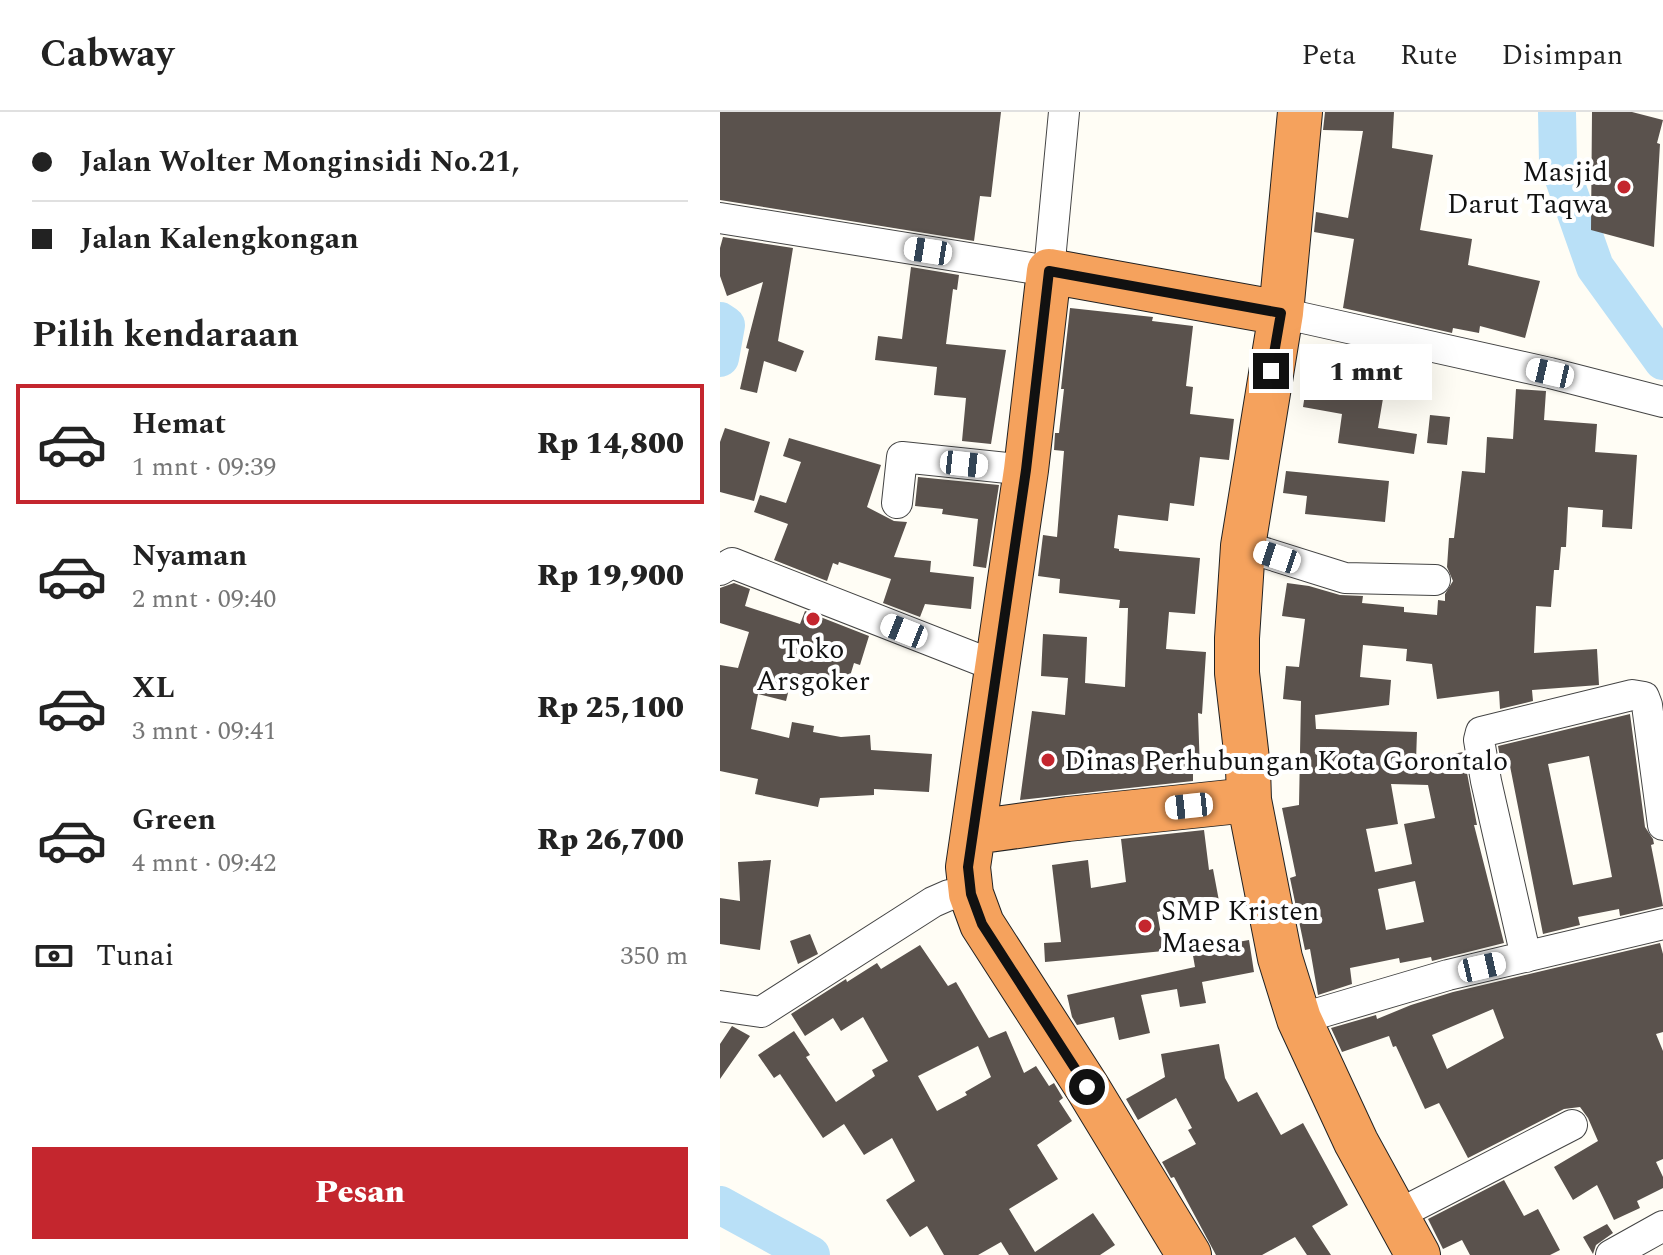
<!DOCTYPE html>
<html lang="id">
<head>
<meta charset="utf-8">
<style>
  :root { --surface:#fff; --page:#f2f2f2; --text:#222; --muted:#767676; --line:#e0e0e0; --accent:#c4262e }
  body { margin:0; font-family:Spectral,serif; background:var(--page); color:var(--text); height:100vh; display:flex; flex-direction:column; font-size:30px; white-space:nowrap }
  * { box-sizing:border-box; margin:0 }
  p { font-size:26px; color:var(--muted) }
  .icon { flex:none; width:44px; height:44px; fill:none; stroke:currentColor; stroke-width:2; stroke-linecap:round; stroke-linejoin:round }
  .map { position:relative; flex:1; overflow:hidden }
  .panel { display:flex; flex-direction:column; background:var(--surface); width:720px }
  .panel>* { flex:none }
  .top-card { display:grid; align-content:center; height:176px; padding:0 32px; background:var(--surface) }
  .end { position:absolute; width:36px; height:36px; margin:-18px; border:10px solid #111; background:#fff; box-shadow:0 0 0 4px #fff }
  .from { border-radius:50% }
  .bubble { position:absolute; height:56px; border-radius:0px; background:var(--surface); box-shadow:0 8px 32px #0002; font-size:26px; font-weight:800; line-height:56px; text-align:center }
  .car { position:absolute; width:24px; height:48px; margin:-24px -12px; border-radius:10px; box-shadow:0 0 6px 2px #0007; background:linear-gradient(#fff 24%,#345 0 40%,#fff 0 76%,#345 0 86%,#fff 0) }
  .top-card b { display:flex; align-items:center; gap:28px; height:76px; font-size:30px }
  .top-card b+b { border-top:2px solid var(--line) }
  .top-card i { width:20px; height:20px; background:var(--text) }
  ul { padding:0; list-style:none }
  li { display:flex; align-items:center; gap:24px; height:120px; margin:0 16px 12px; padding:0 16px; border:4px solid transparent; border-radius:0px }
  li div { flex:1 }
  li b { display:block; font-size:30px }
  li em { font-style:normal; font-weight:800 }
  li.selected { border-color:var(--accent) }
  li>.icon { width:72px; height:72px; stroke-width:1.5 }
  h2 { padding:0 32px; font-size:36px; line-height:96px }
  .pay { display:flex; align-items:center; gap:20px; height:88px; padding:0 32px; font-size:30px }
  .pay p { margin-inline-start:auto }
  .cta { display:flex; gap:16px; margin-top:auto; padding:16px 32px }
  .cta a { flex:1; height:92px; border-radius:0px; background:var(--accent); color:#fff; font-size:32px; font-weight:800; line-height:92px; text-align:center }
  header { display:flex; align-items:center; gap:48px; box-sizing:border-box; height:112px; padding:0 40px; background:var(--surface); border-bottom:2px solid var(--line) }
  header strong { font-size:38px }
  nav { display:flex; gap:44px; margin-inline-start:auto; font-size:28px }
  main { display:flex; flex:1; min-height:0 }
  .map>svg:first-child { display:block }
</style>
</head>
<body>
<header>
<strong>Cabway</strong>
<nav><a>Peta</a><a>Rute</a><a>Disimpan</a></nav>
</header>
<main>
<section class="panel">
<div class="top-card">
<b><i class="from"></i>Jalan Wolter Monginsidi No.21,</b>
<b><i></i>Jalan Kalengkongan</b>
</div>
<h2>Pilih kendaraan</h2>
<ul>
<li class="selected"><svg class="icon" aria-label="car" viewBox="0 0 24 24"><path d="M5 17H2v-5l4-1 3-4h7l3 4 3 1v5h-3M9 17h6M6 11h13"/><circle cx="7" cy="17" r="2"/><circle cx="17" cy="17" r="2"/></svg><div><b>Hemat</b><p>1 mnt · 09:39</p></div><em>Rp 14,800</em></li>
<li><svg class="icon" aria-label="car" viewBox="0 0 24 24"><path d="M5 17H2v-5l4-1 3-4h7l3 4 3 1v5h-3M9 17h6M6 11h13"/><circle cx="7" cy="17" r="2"/><circle cx="17" cy="17" r="2"/></svg><div><b>Nyaman</b><p>2 mnt · 09:40</p></div><em>Rp 19,900</em></li>
<li><svg class="icon" aria-label="car" viewBox="0 0 24 24"><path d="M5 17H2v-5l4-1 3-4h7l3 4 3 1v5h-3M9 17h6M6 11h13"/><circle cx="7" cy="17" r="2"/><circle cx="17" cy="17" r="2"/></svg><div><b>XL</b><p>3 mnt · 09:41</p></div><em>Rp 25,100</em></li>
<li><svg class="icon" aria-label="car" viewBox="0 0 24 24"><path d="M5 17H2v-5l4-1 3-4h7l3 4 3 1v5h-3M9 17h6M6 11h13"/><circle cx="7" cy="17" r="2"/><circle cx="17" cy="17" r="2"/></svg><div><b>Green</b><p>4 mnt · 09:42</p></div><em>Rp 26,700</em></li>
</ul>
<div class="pay"><svg class="icon" aria-label="cash" viewBox="0 0 24 24"><path d="M3 7h18v10H3z"/><circle cx="12" cy="12" r="2"/></svg>Tunai<p>350 m</p></div>
<div class="cta"><a>Pesan</a></div>
</section>
<div class="map">
<svg width="943" height="1143" viewBox="0 0 943 1143">
  <rect width="100%" height="100%" fill="#fffdf5"/>
  <g fill="none" stroke-linecap="round" stroke-linejoin="round">
    <path stroke="#b9e0f7" stroke-width="38" d="M837 0 838 50 875 155 943 249
      M0 209 6 213 0 246
      M0 1093 91 1143"/>
  </g>
  <path fill="#5a524d" fill-rule="evenodd" d="M0 0H281L271 85 260 84 254 129 0 88Z
    M605 0H674L672 36 713 43 700 118 752 127 748 153 820 169 805 226 760 214 759 221 733 216 732 221 623 196 634 127 594 120 596 100 628 106 643 19 603 18Z
    M872 0H912L943 8 937 31 940 32 934 135 871 118Z
    M3 125 73 136 58 229 84 239 76 260 44 249 37 281 20 277 29 237 26 236 43 170 7 184 0 164V136Z
    M191 155 239 163 237 178 233 177 226 232 286 238 271 332 242 329 246 286 214 283 217 255 155 248 158 224 182 227Z
    M350 196 433 205 432 209 473 214 466 274 473 275 470 302 514 307 509 348 480 345 474 394 450 391 448 409 398 403 394 436 399 437V439L480 446 475 502 449 500 446 537 486 540 482 602 478 601 480 659H473V669L300 688 312 599 345 603 348 566 321 564 323 522 367 525 365 571 405 575 408 496H399L400 488 339 481 340 467 318 464 323 423 337 425 344 339 334 338 335 321H339L344 277H341Z
    M590 250 667 263 658 316 697 322 694 342 618 331 622 302 583 295Z
    M796 277 826 279 824 308 877 312 875 340 917 343 912 417 882 415 883 398 848 395 846 435H841L839 458H834L831 495 816 494 814 541 877 537 879 573 812 578 813 589 780 597 779 579 717 587 712 552 686 549 687 537 643 533 640 565 671 568 669 593 595 603 596 617 697 620 696 649 743 640 757 713H754L784 831 712 849 711 845 680 851 679 846 630 856 632 872 598 883 590 837 585 838 570 766 576 764 562 696 579 693 581 589 563 587 566 554 579 555 585 507 562 504 567 471 589 474 620 483 643 484 642 491 684 495V500L717 503 718 488 725 489V482L733 469 727 455 729 426H734L742 359 765 361 767 325 793 327ZM671 672 708 673 715 706 684 712 692 752 655 760 646 717 678 712ZM695 769 704 810 666 818 658 777Z
    M710 303 730 305 727 333 707 331Z
    M5 316 50 330 34 389 0 380V330Z
    M69 326 161 353 147 395 174 409 187 410 174 445 211 449 210 460 254 465 251 497 205 492 200 505 163 491 171 467 119 450 118 453 113 451 107 469 54 448 68 412 34 400 40 383 66 391 81 350 63 344Z
    M566 359 669 369 665 410 585 402 587 384 563 381Z
    M198 365 279 373 266 456 253 454 258 407 222 402 223 397 195 394Z
    M14 471 30 477 25 494 80 512 85 499 149 524 140 553 134 551 127 574 73 561 66 589 38 582 31 617 69 626 72 610 94 614 93 620 121 625 150 623 151 638 212 642 209 680 154 677V683L100 686 98 695 35 682 38 667 0 659V553L18 556 29 520 0 511V476Z
    M910 602 925 715 933 727 934 732 931 733 943 794 900 804 899 797 858 805 860 813 823 822 790 654 782 656 778 634ZM869 644 892 765 853 773 828 652Z
    M484 718 489 758 493 757 499 789 437 800 444 839 325 850 324 831 341 830 332 753 368 748 371 776 406 770 401 727Z
    M51 748 40 838 0 832V786L20 789 18 750Z
    M90 822 98 842 78 852 70 829Z
    M529 828 534 860 482 870 486 891 460 895 457 877 421 883 430 921 399 928 394 905 357 913 352 905 347 883 475 855 472 838Z
    M940 831 943 842V920L936 922 943 939V1047L936 1050 943 1065V1076L917 1089 920 1096 894 1108 877 1073 853 1088 834 1055 878 1029 868 1006 860 995 844 997 748 1046 719 991 705 997 676 934 673 935 669 924 622 940 611 916 656 903 657 907 691 893 733 880ZM773 897 784 926 727 957 712 923Z
    M200 833 228 874 236 870 269 926 286 919 304 961 316 954 329 974 334 971 343 986 339 989 352 1009 317 1033 338 1067 289 1097 315 1140 373 1101 395 1133 380 1143H289L281 1130 258 1143H224L207 1114 190 1125 166 1088 195 1069 172 1026 144 1043 124 1012 103 1026 60 962 54 966 38 943 74 919 90 943 86 945 116 990 155 964 152 958 168 949 143 905 121 919 113 906 85 924 71 902 126 867 127 870 157 851 161 857ZM258 934 271 965 245 980 247 983 217 999 198 964Z
    M12 914 30 924 0 967V932Z
    M499 932 505 966 518 990 537 980 561 1023 583 1011 628 1093 592 1114 611 1143H587L575 1125 542 1143H496L454 1065 451 1066 442 1050 476 1032 468 1018 472 1016 456 986 418 1008 406 987 445 965 441 942Z
    M784 1068 804 1104 818 1097 840 1138 830 1143H750L742 1128 723 1137 708 1107Z
    M887 1112 893 1121 876 1133 873 1142 863 1125Z"/>
  <g fill="none" stroke-linecap="round" stroke-linejoin="round">
    <g stroke="#444" stroke-width="32">
      <path id="minor" d="M0 106 329 159 344 0
        M561 201 830 261 943 290
        M177 391 182 345 306 358
        M523 434 625 466 715 468
        M0 458 12 451 278 555
        M806 845 766 669 759 628 761 620 912 583 924 585 927 593 943 713
        M0 894 41 900 213 790 229 783 251 782
        M579 907 728 863 943 812
        M675 1104 852 1013
        M891 1143 943 1114"/>
    </g>
    <g stroke="#222" stroke-width="46">
      <path id="highway" d="M580 0 561 201 523 434 517 526V561L528 656 529 688 560 846 579 907 636 1030 698 1143
        M254 720 348 707 529 688
        M469 1143 367 975 262 812 251 782 248 755 306 358 329 159 561 201"/>
    </g>
    <use href="#minor" stroke="#fff" stroke-width="30"/>
    <use href="#highway" stroke="#f5a25d" stroke-width="44"/>
  </g>
  <g fill="none" stroke-linecap="round" stroke-linejoin="round">
    <path stroke="#111" stroke-width="10" d="M367 975 262 812 251 782 248 755 306 358 329 159 561 201 551 259"/>
  </g>
  <g fill="#c4262e" stroke="#fff" stroke-width="3">
    <circle cx="904" cy="75" r="8"/>
    <circle cx="93" cy="507" r="8"/>
    <circle cx="328" cy="648" r="8"/>
    <circle cx="425" cy="814" r="8"/>
  </g>
  <g text-anchor="middle" stroke-width="8" stroke-linejoin="round" paint-order="stroke">
    <g font-size="28" fill="#111" stroke="#fff" text-anchor="start">
      <text x="888" y="69" text-anchor="end">Masjid<tspan x="888" dy="32">Darut Taqwa</tspan></text>
      <text x="93" y="546" text-anchor="middle">Toko<tspan x="93" dy="32">Arsgoker</tspan></text>
      <text x="344" y="658">Dinas Perhubungan Kota Gorontalo</text>
      <text x="441" y="808">SMP Kristen<tspan x="441" dy="32">Maesa</tspan></text>
    </g>
  </g>
</svg>
<i class="end from" style="left:367px;top:975px"></i>
<i class="end" style="left:551px;top:259px"></i>
<div class="bubble" style="left:580px;top:232px;width:132px">1 mnt</div>
<i class="car" style="left:208px;top:139px;rotate:279deg"></i>
<i class="car" style="left:830px;top:261px;rotate:283deg"></i>
<i class="car" style="left:244px;top:352px;rotate:96deg"></i>
<i class="car" style="left:557px;top:445px;rotate:288deg"></i>
<i class="car" style="left:184px;top:519px;rotate:292deg"></i>
<i class="car" style="left:469px;top:694px;rotate:264deg"></i>
<i class="car" style="left:762px;top:855px;rotate:77deg"></i>
</div>
</main>
</body>
</html>
